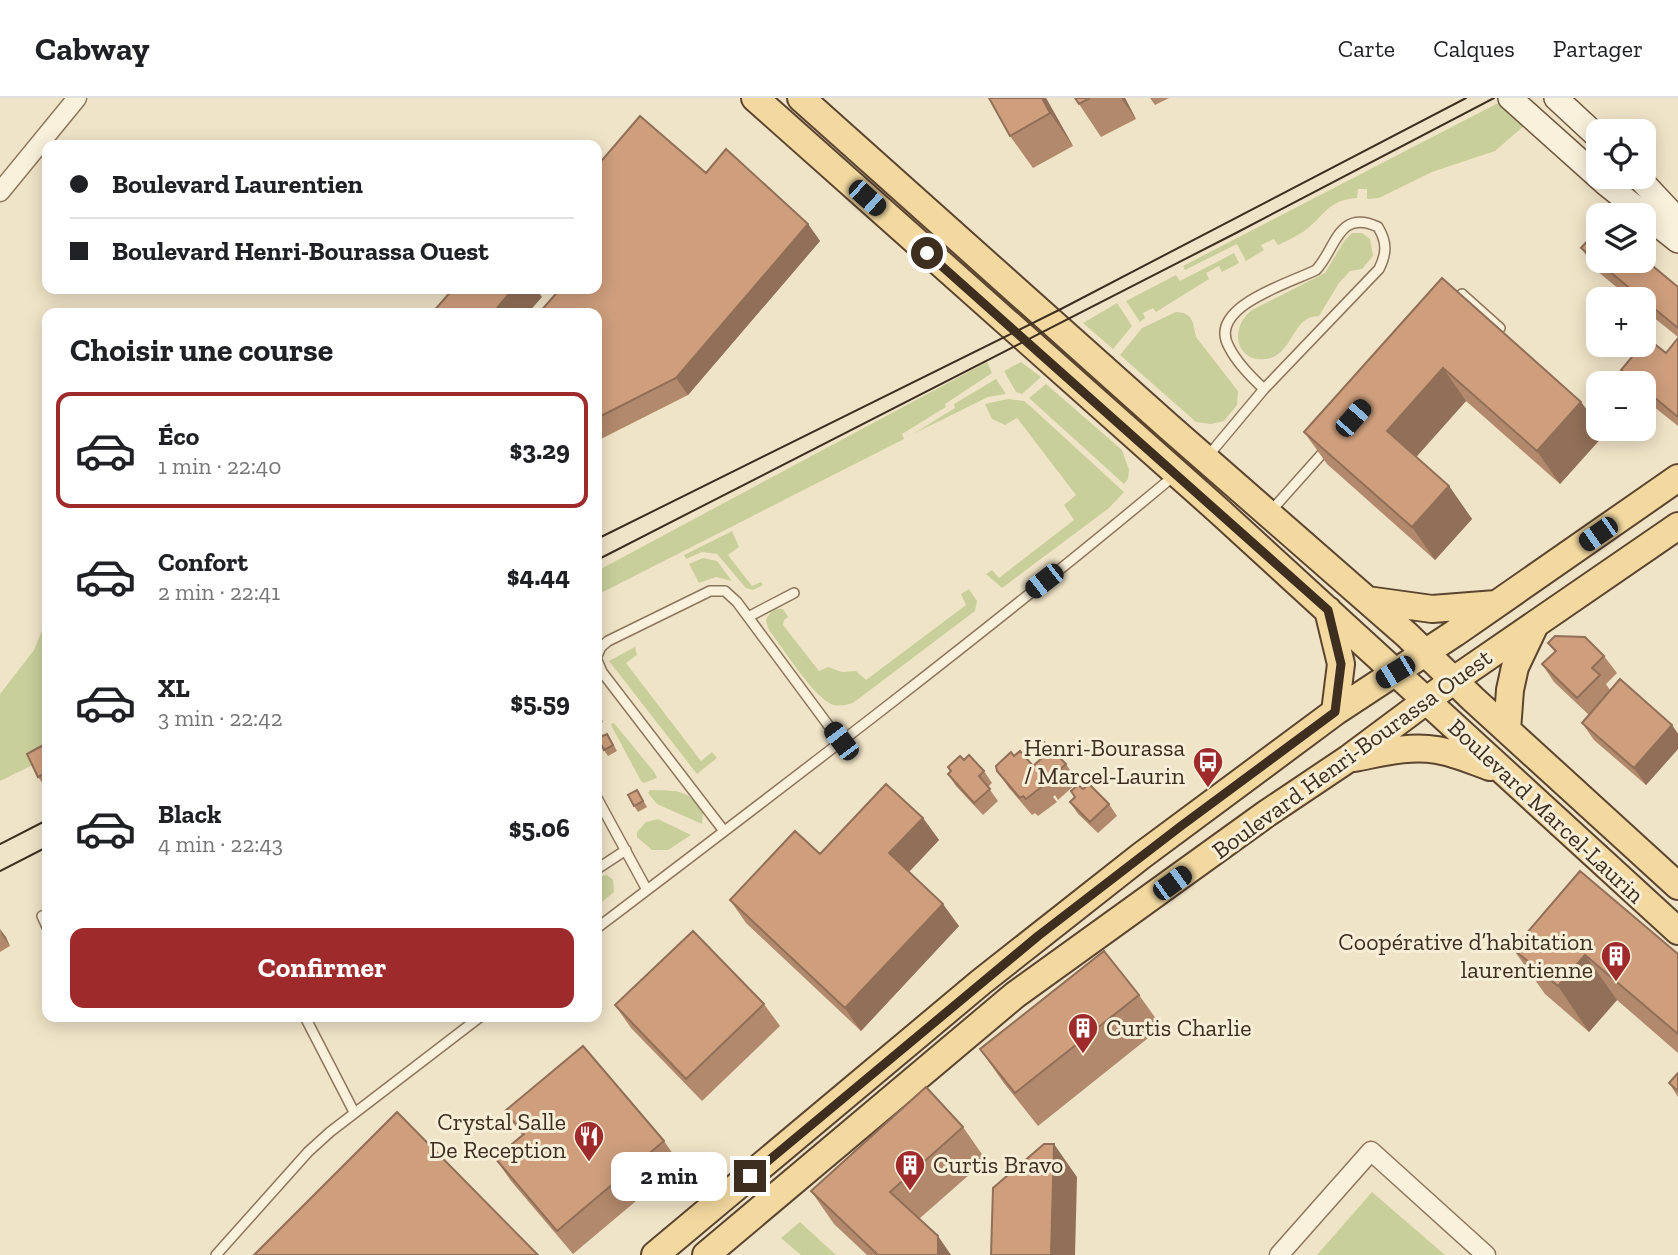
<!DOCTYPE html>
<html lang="fr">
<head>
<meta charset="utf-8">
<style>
  :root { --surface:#fff; --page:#f6f6f6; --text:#202124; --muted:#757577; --line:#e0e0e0; --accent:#9e2a2b }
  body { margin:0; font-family:"Zilla Slab",serif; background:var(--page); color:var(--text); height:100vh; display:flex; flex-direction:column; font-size:26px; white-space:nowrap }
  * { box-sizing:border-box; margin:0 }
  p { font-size:23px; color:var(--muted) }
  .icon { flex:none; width:38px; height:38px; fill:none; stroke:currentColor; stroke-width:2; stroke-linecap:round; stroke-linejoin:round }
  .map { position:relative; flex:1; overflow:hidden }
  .drawer { position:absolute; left:42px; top:210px; width:560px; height:714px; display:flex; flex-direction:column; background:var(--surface); border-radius:14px; box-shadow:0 4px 18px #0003 }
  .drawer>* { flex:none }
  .hud { position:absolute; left:42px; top:42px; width:560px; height:154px; border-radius:14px; box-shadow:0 4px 18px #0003; display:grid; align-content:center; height:154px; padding:0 28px; background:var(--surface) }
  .tools { position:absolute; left:1586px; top:21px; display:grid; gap:14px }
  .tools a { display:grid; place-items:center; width:70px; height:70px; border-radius:14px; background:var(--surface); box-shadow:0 4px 18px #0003; font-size:35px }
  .end { position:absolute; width:32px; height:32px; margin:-16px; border:9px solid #3d2e20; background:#fff; box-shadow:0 0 0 4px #fff }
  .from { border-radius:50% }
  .bubble { position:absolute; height:49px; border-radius:14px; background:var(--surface); box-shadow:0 4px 18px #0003; font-size:23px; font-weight:700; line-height:49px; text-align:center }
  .car { position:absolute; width:21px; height:42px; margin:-21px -10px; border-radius:9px; box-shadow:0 0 5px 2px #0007; background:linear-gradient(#222 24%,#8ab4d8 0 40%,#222 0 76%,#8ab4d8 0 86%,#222 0) }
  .hud b { display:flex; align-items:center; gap:24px; height:66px; font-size:26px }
  .hud b+b { border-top:2px solid var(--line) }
  .hud i { width:18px; height:18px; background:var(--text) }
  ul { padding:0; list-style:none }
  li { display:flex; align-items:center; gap:21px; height:116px; margin:0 14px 10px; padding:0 14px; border:4px solid transparent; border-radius:14px }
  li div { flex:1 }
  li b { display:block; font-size:26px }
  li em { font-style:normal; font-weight:700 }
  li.on { border-color:var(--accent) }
  li>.icon { width:63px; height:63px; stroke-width:1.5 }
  h2 { padding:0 28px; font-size:32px; line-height:84px }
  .action { display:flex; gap:14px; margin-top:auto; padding:14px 28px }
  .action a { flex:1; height:80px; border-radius:14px; background:var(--accent); color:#fff; font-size:28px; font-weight:700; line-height:80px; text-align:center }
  header { display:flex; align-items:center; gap:42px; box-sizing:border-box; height:98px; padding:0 35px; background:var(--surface); border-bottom:2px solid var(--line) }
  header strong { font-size:33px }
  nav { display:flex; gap:38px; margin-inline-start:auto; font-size:24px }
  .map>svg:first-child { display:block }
</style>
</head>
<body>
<header>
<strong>Cabway</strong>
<nav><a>Carte</a><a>Calques</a><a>Partager</a></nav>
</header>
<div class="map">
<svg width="1678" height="1157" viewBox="0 0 1678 1157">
  <rect width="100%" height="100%" fill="#f0e4c8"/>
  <path fill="#c9cf9b" d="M1502 3 1527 25 1495 53 1432 74 1379 100 1367 101V91H1358L1357 100C1327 102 1324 119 1303 134 1295 139 1286 143 1278 147L1274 141 1261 147 1264 152 1246 163 1237 146 1185 172 1183 168Z
    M1352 135H1362L1370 141 1373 158 1362 171 1350 173 1339 185 1319 218C1291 218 1294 257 1266 261 1235 265 1229 229 1252 212L1325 175 1344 143Z
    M1234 155 1239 165 1222 174 1219 168 1206 175 1209 181 1156 214 1153 210 1143 215 1145 220 1140 224 1126 203 1176 177 1180 183Z
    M1117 205 1132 228 1113 251 1083 225Z
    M1176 214 1184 215 1190 219 1193 225 1196 239 1238 293 1237 307 1224 323 1211 326 1196 324 1120 257 1142 230Z
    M987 264 992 275 945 306 946 309 902 336 904 341 597 497V473Z
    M1021 264 1041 279 1022 296 1016 294 1004 273Z
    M996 281 1006 296 988 299 913 336 955 310 954 306Z
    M1046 286 1122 352 1129 372 1128 381 1124 386 1029 300Z
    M1008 301 1024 303 1029 307 1124 394 1109 410 1002 490 986 476 992 472 999 480 1074 422 1064 407 1076 397 1017 320 1005 327 992 321 985 306Z
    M732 433 739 449 728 457 752 488 761 484 763 487 753 492 746 490 717 456 702 454 686 461 684 457Z
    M703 460 717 463 732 483 716 479 699 485 689 466Z
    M969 491 977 503 975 513 853 605C846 607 838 609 831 606 813 598 782 549 769 532L766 523C767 516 776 509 783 511L788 519 784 522 783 527 819 573 828 569 842 574 856 573 866 582 966 507 961 496Z
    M47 520V660L0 683V596L34 552Z
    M635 549 637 557 626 565 701 663 712 654 717 660 697 676 609 563Z
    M614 625 655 675 657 680 644 685 641 683 612 629 611 626Z
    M650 692C677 693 687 690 703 714L702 726 657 706 648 695Z
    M658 721 691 737 668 752H652L637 739V734L646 724Z
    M607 777 613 782 614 794 597 808V779Z
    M1372 1094 1445 1157H1317Z
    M800 1124 836 1157H801L781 1140Z"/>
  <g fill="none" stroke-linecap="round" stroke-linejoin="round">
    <g stroke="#8d765c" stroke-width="12">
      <path id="lane" d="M1455 204 1462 196 1500 230
        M1208 358 1264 291 1379 171C1387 155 1387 144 1378 129 1338 110 1336 151 1316 172 1290 185 1206 209 1229 249 1237 265 1251 279 1264 291
        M1270 414 1328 349
        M748 519 794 495
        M597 558 601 549 608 543 710 493H725L737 504 840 643
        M597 562 602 574 724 733
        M597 700 647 792
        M597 771 626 752
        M47 816 42 818 47 829
        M597 830C792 682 987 534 1175 377
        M305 919 354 1014
        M216 1157 308 1054 330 1034 480 919"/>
    </g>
    <g stroke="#8d765c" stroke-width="21">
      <path id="street" d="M0 94 77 0
        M1279 1157 1371 1053 1486 1157"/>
    </g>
    <g stroke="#6f573f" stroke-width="26">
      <path id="secondary" d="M1510 0 1606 86 1678 143
        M1556 0 1598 39
        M1638 79 1678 122"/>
    </g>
    <g stroke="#5b4430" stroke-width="30">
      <path id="primary" d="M755 0 1218 412 1678 833
        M801 0 1168 328 1407 537 1473 601 1678 788
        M1367 502 1432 511 1496 506
        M1328 512 1341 566 1335 614
        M1507 632 1510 592 1515 569 1535 527
        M1354 660C1381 655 1409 647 1437 652 1455 655 1473 663 1490 669
        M655 1157 981 884 1141 758 1335 614 1455 535 1678 380
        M706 1157 1015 897 1266 716 1348 661 1454 582 1678 428"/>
    </g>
    <use href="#lane" stroke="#faf1dc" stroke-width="9"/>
    <use href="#street" stroke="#faf1dc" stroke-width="18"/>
    <use href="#secondary" stroke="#faf1dc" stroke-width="23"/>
    <use href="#primary" stroke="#f3d9a0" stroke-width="26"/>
    <path stroke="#3d2e20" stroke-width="2" d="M597 441 1061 211 1466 0
      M597 462 1236 135 1494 0
      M0 746 47 722
      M0 773 47 749"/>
  </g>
  <path fill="#b2896c" d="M989 0H1046L1073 48 1033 70 1010 38Z
    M1075 0H1125L1136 21 1101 39Z
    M1150 0H1169L1155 7Z
    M706 75 808 126 820 143 688 297 597 343V215Z
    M1581 150 1678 189V239L1643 211V201H1631L1597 173Z
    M1442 180 1581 304 1598 327V331L1604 337 1560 386 1466 303 1416 359 1449 388 1472 421 1435 462 1327 366 1304 334Z
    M1678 240V328L1643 300V285H1631L1621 272 1666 255Z
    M1548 545 1604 558 1617 575 1606 586 1610 592 1672 627 1678 636V651L1646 687 1594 642 1582 625 1589 617 1554 584 1542 566 1555 554Z
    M597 612 603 624 597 627Z
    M611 642 617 653 608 658 604 652Z
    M47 645V691L38 679Z
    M1035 651 1066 666 1078 684 1058 702 1055 697 1053 699 1057 704 1038 718 1035 715 1032 717 1009 690 997 673 1014 658 1033 668 1042 660Z
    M964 662 984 673 992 685 988 689 998 703 983 717 956 688 948 676 951 674 948 669Z
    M637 692 647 709 638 714 634 708Z
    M1071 693 1109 706 1117 718 1098 735 1078 716 1070 704 1075 699Z
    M923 720 939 742 909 774 959 828 861 933 746 825 730 802 820 756Z
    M0 831 10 848 0 854Z
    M1513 851 1678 856V955L1617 902 1589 934 1545 896Z
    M1139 897 1162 929 1038 1028 1003 984 980 951Z
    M764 906 780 928 702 1003 631 930 615 907Z
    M1678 975V999L1669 985Z
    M505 1013 664 1043 680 1066 573 1156 511 1083 495 1060 522 1037Z
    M963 1029 986 1062 919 1121 951 1157H867L834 1126 811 1093Z"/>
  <path fill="#916f58" d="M1042 0H1046L1073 48 1050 15Z
    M1121 0H1125L1136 21Z
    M808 126 820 143 688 297 676 280Z
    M513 191H536L542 199 528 215H493Z
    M1443 270 1466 303 1410 366 1387 333Z
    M1581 304 1598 327V331H1600L1604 337 1560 386 1537 353Z
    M1449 388 1472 421 1435 462 1412 429Z
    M1672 627 1678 636V651L1646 687 1634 670Z
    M923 720 939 742 905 778 889 755Z
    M943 806 959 828 861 933 845 910Z
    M0 831 6 839 10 848 2 837Z
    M1585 857 1617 902 1589 934 1558 888Z
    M1054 1046 1077 1079 1075 1157H1051Z
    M938 1138 951 1157H938Z"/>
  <path fill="#cf9f7d" stroke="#916f58" stroke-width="2" d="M989 0H1042L1050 15 1010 38Z
    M1075 0H1090L1079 6Z
    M640 18 706 75 726 51 808 126 676 280 597 320V215H539L560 191H597V68Z
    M1598 131V163H1643V160L1678 189V230L1581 150Z
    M1442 180 1581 304 1537 353 1443 270 1387 333 1449 388 1412 429 1304 334Z
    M453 191H513L493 215H432Z
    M1647 240 1666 255 1678 240V319L1643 290V285H1638L1621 272 1642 247H1643V245Z
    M1555 538 1585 539 1604 558 1592 570 1600 577 1577 600 1542 566 1556 553 1548 545Z
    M1620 581 1672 627 1634 670 1582 625Z
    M607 636 613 647 604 652 598 640Z
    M1044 644 1066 666 1046 684 1043 680 1041 682 1045 686 1026 701 1023 698 1020 700 997 673 996 668 1011 654 1014 658 1020 653 1033 668 1042 660 1035 651Z
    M47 645V674L38 679 27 656Z
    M969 657 984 673 979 678 990 691 974 705 948 676 951 673 948 669 960 658 964 662Z
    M886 686 923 720 889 755 943 806 845 910 730 802 795 733 820 756Z
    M1089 686 1109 706 1090 724 1070 704 1075 699 1071 693 1078 687 1083 691Z
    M637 692 643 703 634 708 628 697Z
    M1580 773 1678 856V936L1585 857 1558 888 1513 851Z
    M693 833 764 906 686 981 615 907Z
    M1104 853 1139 897 1015 995 980 951Z
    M583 948 664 1043 557 1133 495 1060 524 1036 505 1013Z
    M1678 975V993L1669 985Z
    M926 989 963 1029 890 1094 938 1138V1157H878L811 1093Z
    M397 1014 538 1157H254Z
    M1044 1046H1054L1051 1157H991L993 1090Z"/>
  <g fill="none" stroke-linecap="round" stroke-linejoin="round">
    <path stroke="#3d2e20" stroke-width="9" d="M750 1078 1038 838 1181 728 1335 614 1341 566 1328 512 927 155"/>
  </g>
  <defs>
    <g id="bus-pin" transform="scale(1.575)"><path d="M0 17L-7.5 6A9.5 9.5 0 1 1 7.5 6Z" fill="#9e2a2b" stroke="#f7eed8"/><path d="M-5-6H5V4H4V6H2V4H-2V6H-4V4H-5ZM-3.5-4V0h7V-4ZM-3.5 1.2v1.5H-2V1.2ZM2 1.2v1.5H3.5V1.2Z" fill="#fff"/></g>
    <g id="building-pin" transform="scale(1.575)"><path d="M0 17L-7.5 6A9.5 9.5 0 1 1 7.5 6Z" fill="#9e2a2b" stroke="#f7eed8"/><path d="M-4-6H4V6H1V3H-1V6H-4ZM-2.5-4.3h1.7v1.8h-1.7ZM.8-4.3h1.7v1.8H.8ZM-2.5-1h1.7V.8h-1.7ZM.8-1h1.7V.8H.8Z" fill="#fff"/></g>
    <g id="restaurant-pin" transform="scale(1.575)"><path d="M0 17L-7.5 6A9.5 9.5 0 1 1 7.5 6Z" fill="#9e2a2b" stroke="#f7eed8"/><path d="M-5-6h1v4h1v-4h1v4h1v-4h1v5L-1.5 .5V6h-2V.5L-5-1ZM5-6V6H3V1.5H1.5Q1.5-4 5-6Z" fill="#fff"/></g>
  </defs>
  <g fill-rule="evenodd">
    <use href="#bus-pin" x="1208" y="664"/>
    <use href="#building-pin" x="1616" y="858"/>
    <use href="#building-pin" x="1083" y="930"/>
    <use href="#restaurant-pin" x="589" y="1038"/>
    <use href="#building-pin" x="910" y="1067"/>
  </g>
  <g text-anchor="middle" stroke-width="6" stroke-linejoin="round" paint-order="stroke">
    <g font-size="24" fill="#3d2e20" stroke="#f7eed8" text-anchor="end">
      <text x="1185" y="658">Henri-Bourassa<tspan x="1185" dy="28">/ Marcel-Laurin</tspan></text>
      <text x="1593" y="852">Coopérative d’habitation<tspan x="1593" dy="28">laurentienne</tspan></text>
      <text x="1106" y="938" text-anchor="start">Curtis Charlie</text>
      <text x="566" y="1032">Crystal Salle<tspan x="566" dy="28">De Reception</tspan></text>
      <text x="933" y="1075" text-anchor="start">Curtis Bravo</text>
    </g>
    <g font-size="24" fill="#3d2e20" stroke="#f7eed8">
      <text transform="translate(1352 656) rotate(-36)" y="8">Boulevard Henri-Bourassa Ouest</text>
      <text transform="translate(1546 713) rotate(43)" y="8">Boulevard Marcel-Laurin</text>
    </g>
  </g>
</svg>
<div class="tools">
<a><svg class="icon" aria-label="locate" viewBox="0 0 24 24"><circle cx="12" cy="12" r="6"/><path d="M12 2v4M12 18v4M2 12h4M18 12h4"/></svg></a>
<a><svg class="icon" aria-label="layers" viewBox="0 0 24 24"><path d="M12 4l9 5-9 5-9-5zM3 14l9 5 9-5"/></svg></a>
<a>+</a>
<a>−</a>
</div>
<i class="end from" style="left:927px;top:155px"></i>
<i class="end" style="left:750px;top:1078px"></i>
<div class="bubble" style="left:611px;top:1054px;width:116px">2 min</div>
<i class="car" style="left:867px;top:100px;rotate:132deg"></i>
<i class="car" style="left:1353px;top:320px;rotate:41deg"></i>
<i class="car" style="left:1598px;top:436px;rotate:235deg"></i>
<i class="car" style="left:1044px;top:483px;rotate:232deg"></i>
<i class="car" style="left:1395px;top:574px;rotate:239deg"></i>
<i class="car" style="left:841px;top:643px;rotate:323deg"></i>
<i class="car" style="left:1172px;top:785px;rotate:54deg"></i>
<div class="hud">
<b><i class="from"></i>Boulevard Laurentien</b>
<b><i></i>Boulevard Henri-Bourassa Ouest</b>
</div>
<section class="drawer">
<h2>Choisir une course</h2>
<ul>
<li class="on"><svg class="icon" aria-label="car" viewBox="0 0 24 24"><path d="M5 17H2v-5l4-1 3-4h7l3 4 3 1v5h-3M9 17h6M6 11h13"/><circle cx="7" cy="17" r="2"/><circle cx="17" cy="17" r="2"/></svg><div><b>Éco</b><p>1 min · 22:40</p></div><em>$3.29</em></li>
<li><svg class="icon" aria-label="car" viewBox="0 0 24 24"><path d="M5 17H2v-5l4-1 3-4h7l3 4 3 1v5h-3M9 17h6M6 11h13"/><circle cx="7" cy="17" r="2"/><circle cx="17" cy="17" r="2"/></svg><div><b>Confort</b><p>2 min · 22:41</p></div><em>$4.44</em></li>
<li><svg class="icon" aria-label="car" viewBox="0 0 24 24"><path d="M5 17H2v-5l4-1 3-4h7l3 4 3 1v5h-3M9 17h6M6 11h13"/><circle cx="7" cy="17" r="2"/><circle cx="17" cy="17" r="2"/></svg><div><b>XL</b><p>3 min · 22:42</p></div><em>$5.59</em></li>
<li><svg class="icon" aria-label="car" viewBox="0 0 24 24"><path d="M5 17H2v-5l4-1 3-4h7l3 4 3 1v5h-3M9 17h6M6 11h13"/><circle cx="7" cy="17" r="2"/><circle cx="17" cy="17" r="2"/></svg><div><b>Black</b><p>4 min · 22:43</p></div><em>$5.06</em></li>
</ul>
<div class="action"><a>Confirmer</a></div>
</section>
</div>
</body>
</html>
